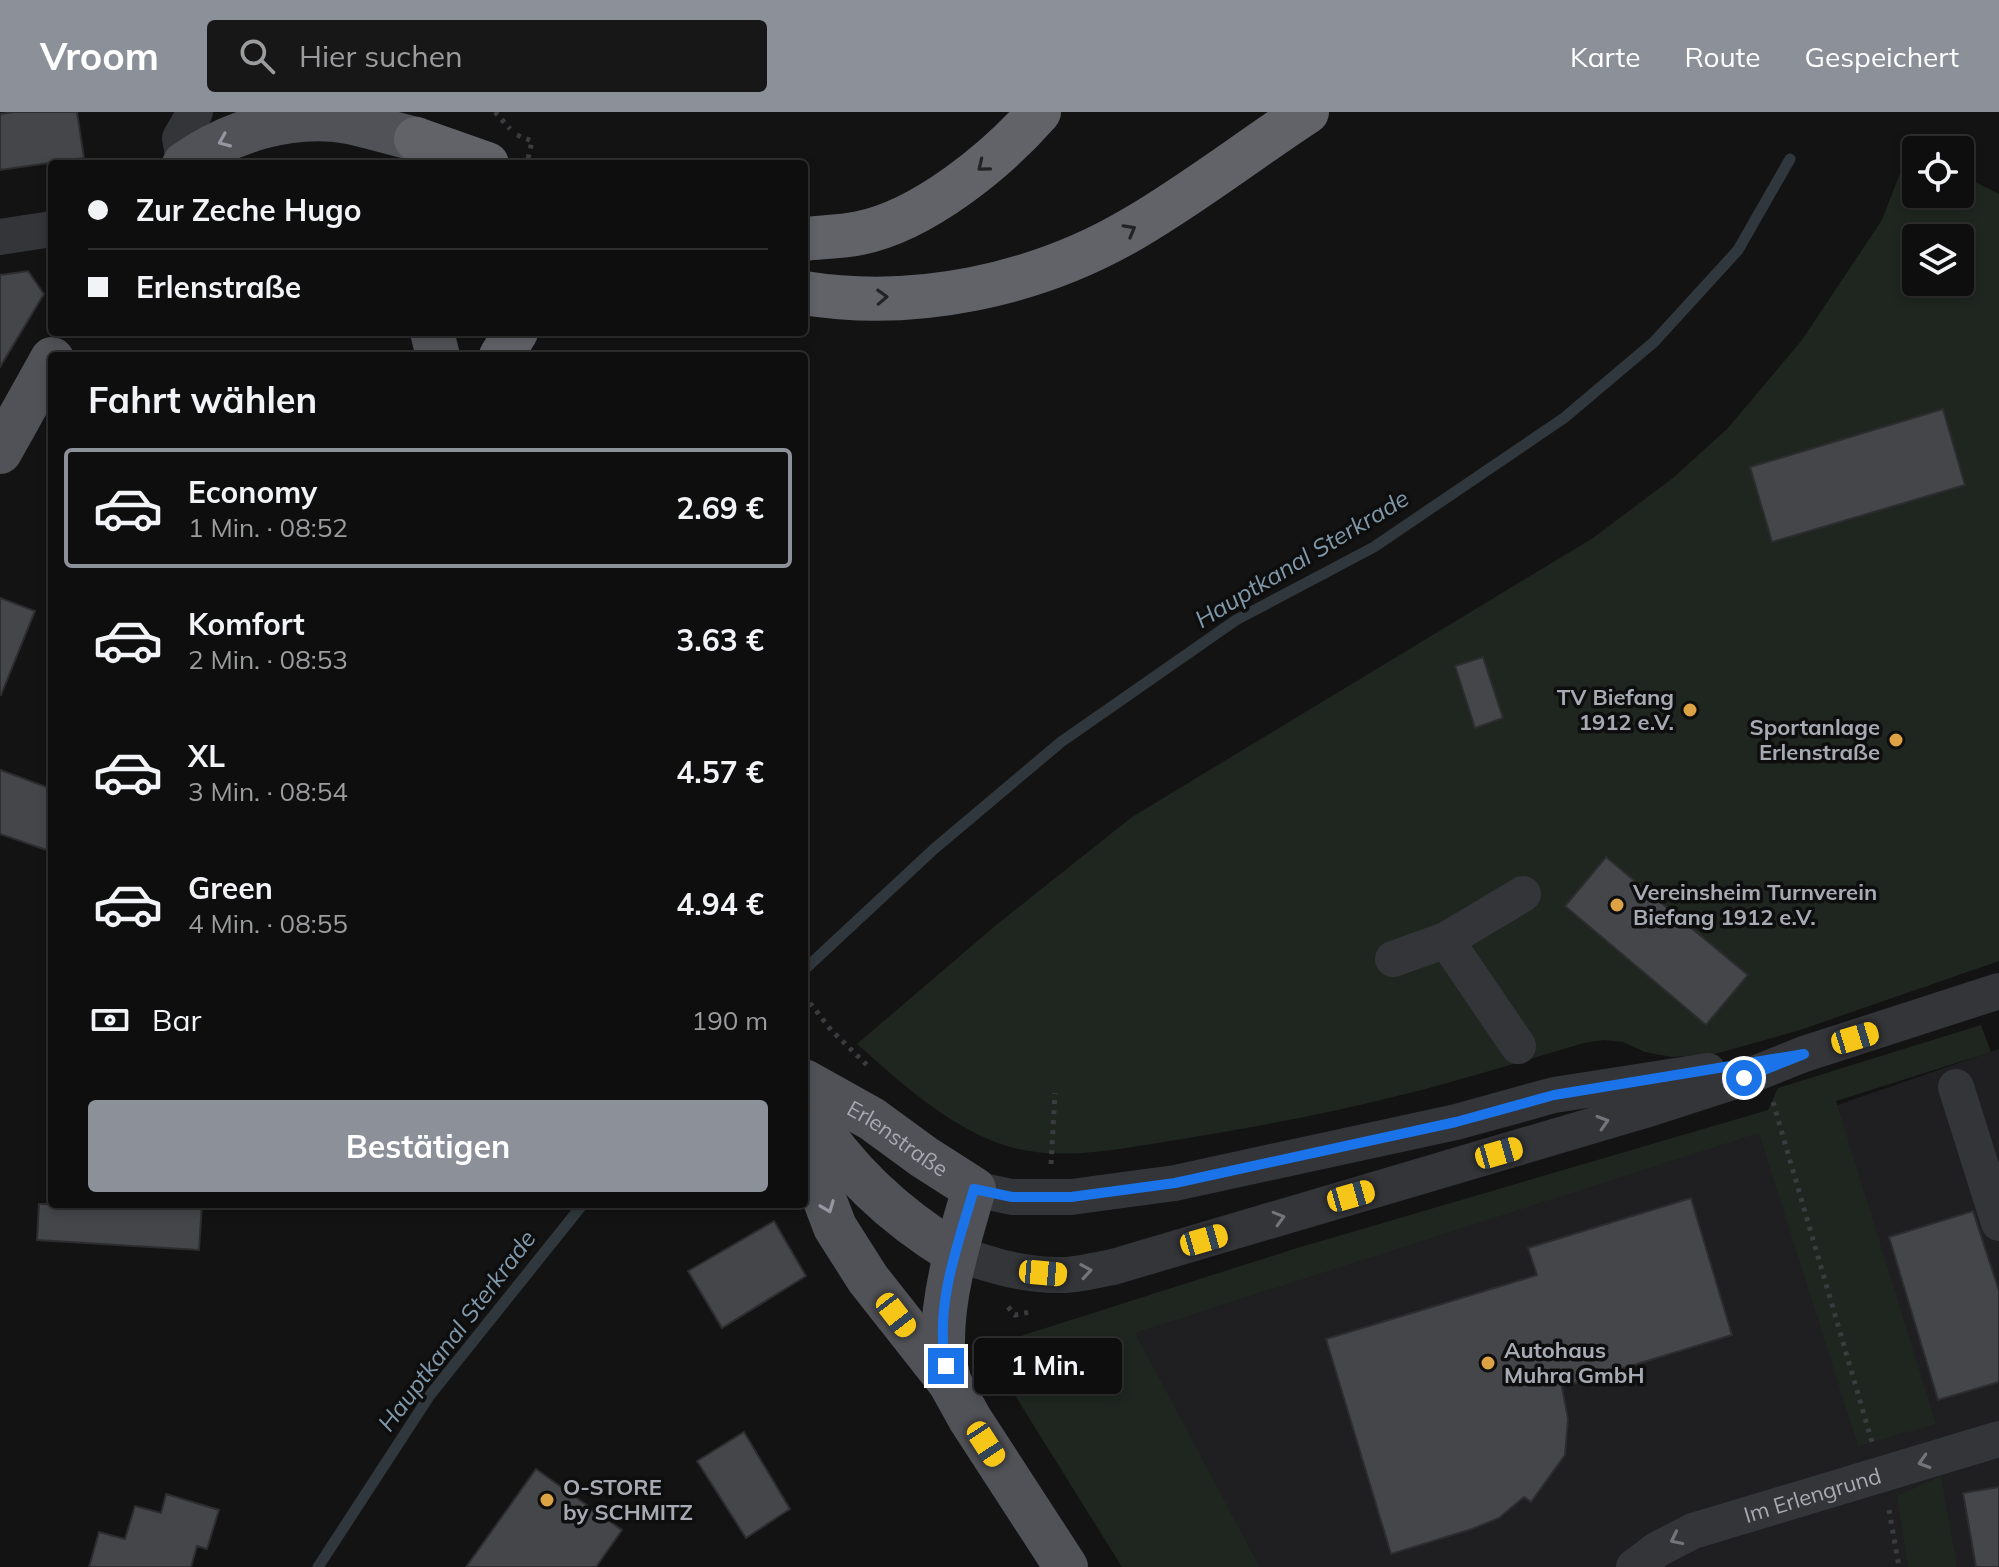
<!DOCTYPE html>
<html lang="de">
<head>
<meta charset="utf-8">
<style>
  :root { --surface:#0e0e0f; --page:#171718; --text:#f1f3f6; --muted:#9b9c9e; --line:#2e2e2f; --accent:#8c9099 }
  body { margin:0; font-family:Mulish,sans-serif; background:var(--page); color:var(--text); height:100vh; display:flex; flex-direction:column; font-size:30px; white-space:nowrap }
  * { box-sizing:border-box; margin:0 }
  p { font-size:26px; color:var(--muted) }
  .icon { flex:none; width:44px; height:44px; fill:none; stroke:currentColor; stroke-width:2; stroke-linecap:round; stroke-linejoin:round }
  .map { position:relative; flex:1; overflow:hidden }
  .side { position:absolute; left:48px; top:240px; width:760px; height:856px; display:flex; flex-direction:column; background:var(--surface); border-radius:8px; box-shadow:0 4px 12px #0003,0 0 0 2px var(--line) }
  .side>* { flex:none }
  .guide { position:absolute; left:48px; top:48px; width:760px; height:176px; border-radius:8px; box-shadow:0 4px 12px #0003,0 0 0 2px var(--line); display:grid; align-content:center; height:176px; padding:0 40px; background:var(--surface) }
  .tools { position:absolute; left:1902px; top:24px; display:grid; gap:16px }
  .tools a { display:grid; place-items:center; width:72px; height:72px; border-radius:8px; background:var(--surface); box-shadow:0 4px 12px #0003,0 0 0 2px var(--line); font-size:40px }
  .end { position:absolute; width:36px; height:36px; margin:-18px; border:10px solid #1a73e8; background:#fff; box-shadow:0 0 0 4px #fff }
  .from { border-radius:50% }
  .bubble { position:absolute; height:56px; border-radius:8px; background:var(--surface); box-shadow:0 4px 12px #0003,0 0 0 2px var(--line); font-size:26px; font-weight:700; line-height:56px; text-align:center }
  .car { position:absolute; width:24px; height:48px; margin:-24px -12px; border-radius:10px; box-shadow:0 0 6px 2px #0007; background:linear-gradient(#f5c518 24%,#345 0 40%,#f5c518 0 76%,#345 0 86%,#f5c518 0) }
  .guide b { display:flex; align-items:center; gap:28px; height:76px; font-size:30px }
  .guide b+b { border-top:2px solid var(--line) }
  .guide i { width:20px; height:20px; background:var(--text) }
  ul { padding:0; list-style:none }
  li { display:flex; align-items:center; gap:24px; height:120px; margin:0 16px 12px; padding:0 24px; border:4px solid transparent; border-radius:8px }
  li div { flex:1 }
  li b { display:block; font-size:30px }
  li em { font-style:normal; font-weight:700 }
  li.selected { border-color:var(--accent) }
  li>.icon { width:72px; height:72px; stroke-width:1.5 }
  h2 { padding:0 40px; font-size:36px; line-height:96px }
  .pay { display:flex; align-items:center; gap:20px; height:88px; padding:0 40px; font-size:30px }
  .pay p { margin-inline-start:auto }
  .primary-button { display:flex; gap:16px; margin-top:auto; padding:16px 40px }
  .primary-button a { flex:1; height:92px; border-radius:8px; background:var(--accent); color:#fff; font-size:32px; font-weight:700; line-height:92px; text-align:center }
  header { display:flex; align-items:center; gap:48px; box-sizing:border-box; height:112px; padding:0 40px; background:var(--accent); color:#fff }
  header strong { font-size:38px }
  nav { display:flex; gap:44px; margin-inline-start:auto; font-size:28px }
  .search { width:560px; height:72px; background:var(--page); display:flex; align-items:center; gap:20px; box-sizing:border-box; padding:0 28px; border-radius:8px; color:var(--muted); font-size:30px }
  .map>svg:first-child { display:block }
</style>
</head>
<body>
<header>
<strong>Vroom</strong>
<div class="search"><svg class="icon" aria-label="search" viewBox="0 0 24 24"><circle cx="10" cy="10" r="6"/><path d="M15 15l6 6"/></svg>Hier suchen</div>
<nav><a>Karte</a><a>Route</a><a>Gespeichert</a></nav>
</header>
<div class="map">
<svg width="1999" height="1455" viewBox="0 0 1999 1455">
  <rect width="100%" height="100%" fill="#131314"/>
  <path fill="#1f1f21" d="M1999 937V1455H1260L1134 1221 1760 1020Z"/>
  <path fill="#1f2620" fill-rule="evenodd" d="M1910 35 1916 38V82H1960V62L1999 82V849L1800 918 1715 942 1672 945 1645 940 1623 930 1603 928 1584 931C1522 949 1459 969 1397 984 1326 1002 1254 1015 1182 1027 1122 1036 1054 1053 995 1030 942 1009 899 969 857 932L995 814 1132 705 1593 426 1673 366 1728 316 1802 228 1882 108ZM1916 126H1960V170H1916Z
    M1981 913 1991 940 1836 989 1936 1312 1858 1334 1759 1021 1135 1221 1260 1455H1122L1006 1269 996 1232 1294 1137 1768 998 1778 976Z
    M1941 1364 1957 1455H1908L1897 1384Z"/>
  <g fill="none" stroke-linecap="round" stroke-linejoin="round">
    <path stroke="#30383d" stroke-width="11" d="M804 858 934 737 1061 630 1236 508 1374 435 1564 306 1654 230 1738 138 1790 47
      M318 1455 430 1283 583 1092"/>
  </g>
  <path fill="#454649" stroke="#2d2d30" stroke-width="2" d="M13 0H77L84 46 0 58V2Z
    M28 159 44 182 0 255V163Z
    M1943 297 1965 373 1772 430 1750 355Z
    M0 486 35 499 1 583 0 582Z
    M1483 545 1503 606 1475 616 1455 554Z
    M0 658 52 677V740L0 722Z
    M1606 745 1748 863 1706 913 1565 794Z
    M1691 1086 1732 1223 1562 1275 1568 1307 1565 1343 1531 1390 1524 1385 1499 1406 1472 1417 1391 1442 1326 1227 1537 1163 1528 1136Z
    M39 1092H202L199 1138 37 1128Z
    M1973 1099 1999 1179V1270L1938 1288 1889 1125Z
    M774 1109 806 1164 722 1216 688 1159Z
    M744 1320 790 1397 746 1426 697 1349Z
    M536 1357 622 1418 596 1455H466Z
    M1999 1375V1455H1976L1963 1381Z
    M166 1382 219 1398 207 1437 197 1434 191 1455H89L99 1420 125 1427 135 1394 161 1401Z"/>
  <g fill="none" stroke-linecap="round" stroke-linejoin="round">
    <path stroke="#3a3c3f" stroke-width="5" stroke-dasharray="4 6" stroke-linecap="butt" d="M495 0 510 17
      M517 23 532 29 528 47
      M804 883 831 918 870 956
      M1773 990 1872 1330
      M1051 1052 1055 981
      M1008 1195 1015 1203 1030 1200
      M1889 1398 1899 1455"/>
    <g stroke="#343539" stroke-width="36">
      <path d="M185 52 180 26 195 0"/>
      <path d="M0 125 52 117"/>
      <path d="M1446 828 1518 934"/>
      <path d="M1393 847 1446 828 1523 782"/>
      <path d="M1956 975 1999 1111"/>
      <path d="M974 1077 1012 1085H1071L1175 1071 1456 1010 1554 983 1708 959"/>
      <path d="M955 1141C990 1153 1025 1164 1062 1163 1078 1163 1096 1158 1113 1155L1645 998 1744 966 1804 942 1999 879"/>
      <path id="s1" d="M1634 1455 1658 1437 1693 1419 1999 1327"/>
    </g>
    <g stroke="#515257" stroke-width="44">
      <path d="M184 52C230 19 292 0 349 10 372 15 394 22 416 27"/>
      <path d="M432 220 438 244"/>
      <path d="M0 340 52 247"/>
      <path id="s2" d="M804 969 872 1007 924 1045 974 1077C959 1128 942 1181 943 1234 943 1246 947 1259 950 1271"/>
      <path d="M809 1000C846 1060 896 1105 955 1141"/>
      <path d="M804 1020 816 1065 835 1115 868 1167 950 1271 970 1307 1066 1455"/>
    </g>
    <path stroke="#616369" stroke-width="44" d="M416 27 487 52
      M804 127C822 125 842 125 860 121 924 108 997 48 1039 0
      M804 181C915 199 1038 173 1134 116 1194 81 1249 38 1307 0
      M501 244 516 220"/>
  </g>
  <defs><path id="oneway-chevron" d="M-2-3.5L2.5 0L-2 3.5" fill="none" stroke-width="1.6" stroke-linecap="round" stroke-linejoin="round" transform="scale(2)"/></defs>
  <g stroke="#9598a1">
    <use href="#oneway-chevron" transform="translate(224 29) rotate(157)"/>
    <use href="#oneway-chevron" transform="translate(828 1095) rotate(69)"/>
  </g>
  <g stroke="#232326">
    <use href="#oneway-chevron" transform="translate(983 54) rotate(141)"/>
    <use href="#oneway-chevron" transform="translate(1130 118) rotate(-29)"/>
    <use href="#oneway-chevron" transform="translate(882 185) rotate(-2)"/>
  </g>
  <g stroke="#73757c">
    <use href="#oneway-chevron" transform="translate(1603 1010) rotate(-17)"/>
    <use href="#oneway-chevron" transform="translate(1279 1106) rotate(-16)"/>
    <use href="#oneway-chevron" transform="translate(1086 1159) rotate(-9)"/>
    <use href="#oneway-chevron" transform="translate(1924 1350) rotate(163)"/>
    <use href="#oneway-chevron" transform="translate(1676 1427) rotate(154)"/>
  </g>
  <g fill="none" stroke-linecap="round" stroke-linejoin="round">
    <path stroke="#1a73e8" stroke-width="10" d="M946 1254C934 1195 958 1132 974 1077L1012 1085H1071L1175 1071 1456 1010 1554 983 1804 942 1744 966"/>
  </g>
  <g fill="#dca243" stroke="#0e0e0f" stroke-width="3">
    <circle cx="1690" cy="598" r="8"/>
    <circle cx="1896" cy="628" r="8"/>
    <circle cx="1617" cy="793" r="8"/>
    <circle cx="1488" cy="1251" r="8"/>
    <circle cx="547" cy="1388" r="8"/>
  </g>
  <g text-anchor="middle" stroke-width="7" stroke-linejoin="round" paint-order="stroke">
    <g font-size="22" font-weight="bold" fill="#a6aab3" stroke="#0e0e0f" text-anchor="start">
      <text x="1674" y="593" text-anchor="end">TV Biefang<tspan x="1674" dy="25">1912 e.V.</tspan></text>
      <text x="1880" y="623" text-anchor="end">Sportanlage<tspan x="1880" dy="25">Erlenstraße</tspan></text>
      <text x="1633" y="788">Vereinsheim Turnverein<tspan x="1633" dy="25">Biefang 1912 e.V.</tspan></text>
      <text x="1504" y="1246">Autohaus<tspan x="1504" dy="25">Muhra GmbH</tspan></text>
      <text x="563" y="1383">O-STORE<tspan x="563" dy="25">by SCHMITZ</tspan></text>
    </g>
    <g font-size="22" fill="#a6aab3" stroke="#0e0e0f">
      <text dy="8" stroke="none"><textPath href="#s2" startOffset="110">Erlenstraße</textPath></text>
      <text dy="8" stroke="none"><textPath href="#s1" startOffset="194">Im Erlengrund</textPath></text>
    </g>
    <g font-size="24" font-style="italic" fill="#8099aa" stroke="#0e0e0f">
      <text transform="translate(1302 447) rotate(-31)" y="8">Hauptkanal Sterkrade</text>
      <text transform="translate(457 1219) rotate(-53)" y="8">Hauptkanal Sterkrade</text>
    </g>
  </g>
</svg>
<div class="tools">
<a><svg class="icon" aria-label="locate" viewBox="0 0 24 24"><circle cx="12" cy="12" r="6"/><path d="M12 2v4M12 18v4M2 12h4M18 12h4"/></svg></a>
<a><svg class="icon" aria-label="layers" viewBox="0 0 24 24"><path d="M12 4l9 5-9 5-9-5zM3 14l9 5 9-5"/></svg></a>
</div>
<i class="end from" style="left:1744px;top:966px"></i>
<i class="end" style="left:946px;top:1254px"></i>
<div class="bubble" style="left:974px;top:1226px;width:148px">1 Min.</div>
<i class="car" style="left:1855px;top:926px;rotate:73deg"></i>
<i class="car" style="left:1499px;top:1041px;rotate:74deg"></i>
<i class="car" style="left:1351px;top:1084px;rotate:74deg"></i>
<i class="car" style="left:1204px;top:1128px;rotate:74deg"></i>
<i class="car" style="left:1043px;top:1161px;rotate:95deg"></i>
<i class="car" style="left:896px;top:1203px;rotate:142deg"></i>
<i class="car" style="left:986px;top:1332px;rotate:147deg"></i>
<div class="guide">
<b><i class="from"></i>Zur Zeche Hugo</b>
<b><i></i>Erlenstraße</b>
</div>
<section class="side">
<h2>Fahrt wählen</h2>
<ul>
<li class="selected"><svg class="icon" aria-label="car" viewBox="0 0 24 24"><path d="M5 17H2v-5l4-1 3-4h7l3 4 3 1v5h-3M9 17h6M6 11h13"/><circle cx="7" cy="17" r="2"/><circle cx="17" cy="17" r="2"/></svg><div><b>Economy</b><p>1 Min. · 08:52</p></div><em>2.69 €</em></li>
<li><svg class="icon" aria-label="car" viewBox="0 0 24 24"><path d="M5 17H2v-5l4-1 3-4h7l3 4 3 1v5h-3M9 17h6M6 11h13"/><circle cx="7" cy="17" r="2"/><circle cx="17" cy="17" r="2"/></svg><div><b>Komfort</b><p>2 Min. · 08:53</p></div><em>3.63 €</em></li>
<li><svg class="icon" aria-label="car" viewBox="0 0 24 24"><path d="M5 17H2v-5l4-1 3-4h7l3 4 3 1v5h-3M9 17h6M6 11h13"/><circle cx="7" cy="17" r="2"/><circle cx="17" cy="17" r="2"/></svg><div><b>XL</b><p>3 Min. · 08:54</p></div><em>4.57 €</em></li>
<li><svg class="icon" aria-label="car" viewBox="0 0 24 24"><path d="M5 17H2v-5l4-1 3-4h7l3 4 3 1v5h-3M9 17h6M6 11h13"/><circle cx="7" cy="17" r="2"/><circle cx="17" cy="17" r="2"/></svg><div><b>Green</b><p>4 Min. · 08:55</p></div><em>4.94 €</em></li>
</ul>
<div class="pay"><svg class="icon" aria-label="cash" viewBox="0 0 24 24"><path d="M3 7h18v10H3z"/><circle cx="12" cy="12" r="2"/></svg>Bar<p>190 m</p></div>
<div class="primary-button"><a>Bestätigen</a></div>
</section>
</div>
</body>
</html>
